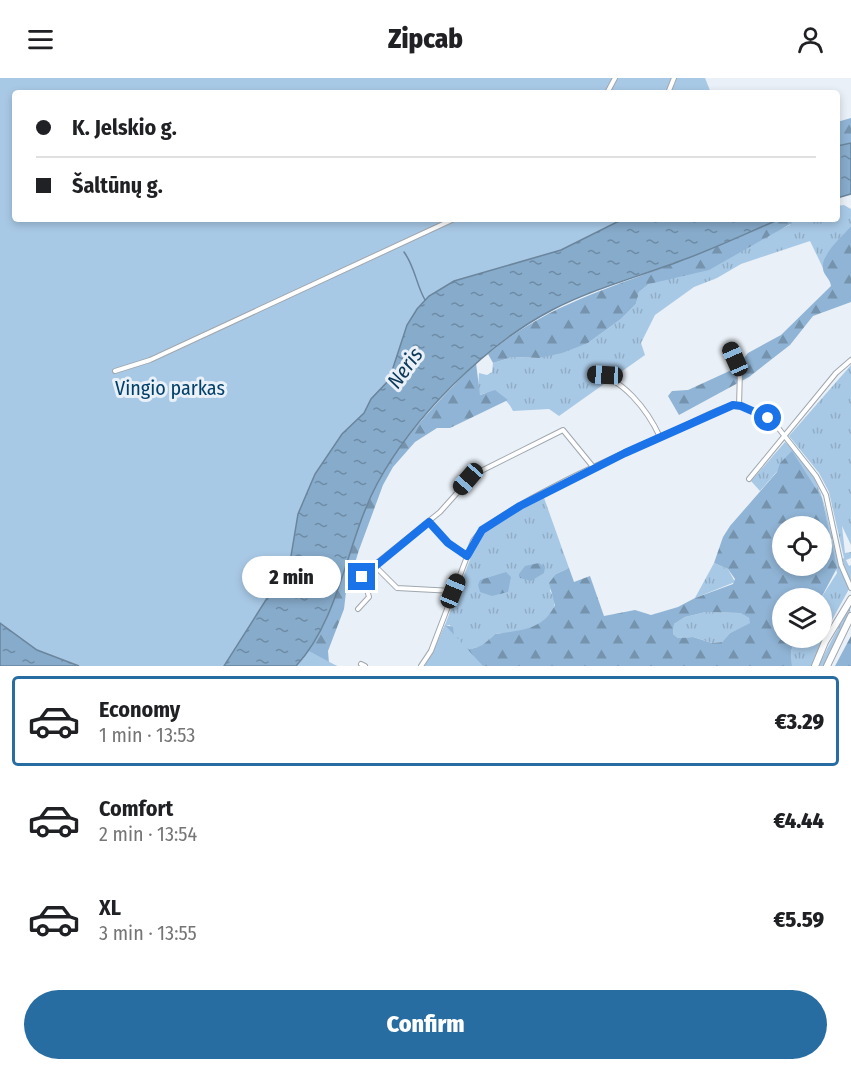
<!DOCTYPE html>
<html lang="en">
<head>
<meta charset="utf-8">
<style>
  :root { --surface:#fff; --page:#f6f6f6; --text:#202124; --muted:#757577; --line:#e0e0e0; --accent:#286da2 }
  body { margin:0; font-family:"Fira Sans Condensed",sans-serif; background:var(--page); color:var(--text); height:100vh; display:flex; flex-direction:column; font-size:22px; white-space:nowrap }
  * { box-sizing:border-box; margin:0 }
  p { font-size:20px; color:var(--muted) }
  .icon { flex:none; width:33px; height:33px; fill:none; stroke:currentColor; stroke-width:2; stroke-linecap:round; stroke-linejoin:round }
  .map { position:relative; height:588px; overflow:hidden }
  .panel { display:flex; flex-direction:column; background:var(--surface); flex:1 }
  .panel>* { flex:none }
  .guide { position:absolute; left:12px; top:12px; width:828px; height:132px; border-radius:6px; box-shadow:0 3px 9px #0003; display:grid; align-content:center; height:132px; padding:0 24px; background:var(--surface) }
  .tools { position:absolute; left:772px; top:438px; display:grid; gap:12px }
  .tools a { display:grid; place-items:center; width:60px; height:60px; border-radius:50%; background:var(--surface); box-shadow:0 3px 9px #0003; font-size:30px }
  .end { position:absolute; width:27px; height:27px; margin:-14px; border:8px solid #1a73e8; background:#fff; box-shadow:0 0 0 3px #fff }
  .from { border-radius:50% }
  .bubble { position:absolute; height:42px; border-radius:21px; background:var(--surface); box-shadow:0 3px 9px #0003; font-size:20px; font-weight:800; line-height:42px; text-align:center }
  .car { position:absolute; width:18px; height:36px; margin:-18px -9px; border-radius:8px; box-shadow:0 0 4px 2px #0007; background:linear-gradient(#222 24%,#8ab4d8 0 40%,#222 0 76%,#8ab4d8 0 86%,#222 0) }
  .guide b { display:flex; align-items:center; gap:21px; height:57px; font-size:22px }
  .guide b+b { border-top:2px solid var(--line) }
  .guide i { width:15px; height:15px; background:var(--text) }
  ul { padding:10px 0 0; list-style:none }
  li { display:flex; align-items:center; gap:18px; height:90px; margin:0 12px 9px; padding:0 12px; border:3px solid transparent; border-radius:6px }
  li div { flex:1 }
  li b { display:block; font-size:22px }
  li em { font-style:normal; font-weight:800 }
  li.active { border-color:var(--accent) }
  li>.icon { width:54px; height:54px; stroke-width:1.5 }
  .cta { display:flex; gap:12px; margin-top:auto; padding:12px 24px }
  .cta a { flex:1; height:69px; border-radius:36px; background:var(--accent); color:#fff; font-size:24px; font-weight:800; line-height:69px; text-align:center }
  header { display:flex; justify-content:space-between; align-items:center; height:78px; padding:0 24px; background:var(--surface); font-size:27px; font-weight:800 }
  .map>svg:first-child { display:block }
</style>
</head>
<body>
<header><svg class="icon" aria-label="menu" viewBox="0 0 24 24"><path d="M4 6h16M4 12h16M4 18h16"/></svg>Zipcab<svg class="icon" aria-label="person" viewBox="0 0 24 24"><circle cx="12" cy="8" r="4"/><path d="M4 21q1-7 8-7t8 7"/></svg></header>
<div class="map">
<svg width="851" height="588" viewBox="0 0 851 588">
  <defs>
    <pattern id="grass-tufts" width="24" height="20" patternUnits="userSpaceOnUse" patternTransform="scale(1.5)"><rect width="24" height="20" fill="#a8c9e6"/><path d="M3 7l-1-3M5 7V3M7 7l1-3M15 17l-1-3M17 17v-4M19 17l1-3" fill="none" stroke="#91adc6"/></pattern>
    <pattern id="forest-firs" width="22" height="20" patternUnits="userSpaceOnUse" patternTransform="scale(1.5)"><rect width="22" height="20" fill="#90b4d5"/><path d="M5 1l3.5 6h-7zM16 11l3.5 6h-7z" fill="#7693ad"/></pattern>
    <pattern id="water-ripples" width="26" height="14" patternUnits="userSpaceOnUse" patternTransform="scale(1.5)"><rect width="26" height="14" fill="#87abcb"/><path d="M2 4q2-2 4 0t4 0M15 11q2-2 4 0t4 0" fill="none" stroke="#6e8ba5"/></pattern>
  </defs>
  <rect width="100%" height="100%" fill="#e9f0f7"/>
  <path fill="url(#grass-tufts)" d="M844 127 851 131V148L826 178 823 190 810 163 741 186 717 200 694 209 655 237 641 265 645 277 559 338 549 331 513 333C507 320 494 311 480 317L478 312 479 295 487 297 492 294 493 285 512 279 539 280 588 265 621 241 636 226 639 214 649 206 790 147 791 141H837V128Z
    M851 287V467L842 448 845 475 851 474V480L846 482 849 488 851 487V505L842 481 844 480 829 414 819 395 789 358Z
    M785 364C837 408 822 459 849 511L826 553 812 588H792L791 573 796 560H822L821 520 837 495 822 420 780 390 760 413 751 403Z
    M543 417 569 490 556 496 550 513 555 521C556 538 534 551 519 555 511 556 503 554 495 556L482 569 465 571 455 567 450 547H445L479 458Z
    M714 485 728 491 735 504 695 520Z
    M851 526C851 539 831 573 825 588H818Z
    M706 534 740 535 749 540 751 545 730 555 722 564 712 565 693 559 678 560 673 556 674 546 685 539Z"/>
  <path fill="url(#forest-firs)" fill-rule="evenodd" d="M851 40V65L837 68V44Z
    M780 141H791L792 145 709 192 649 206 639 214 636 226 621 241 588 265 562 275 539 280 512 279 493 285 488 276C547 226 612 210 682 182 715 170 748 155 780 141Z
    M851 148V224L813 238 790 267 749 299 679 337 668 318 672 313 688 312 736 290 748 275 781 257 831 208C830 200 824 198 823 191 820 177 842 159 851 148Z
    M476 285 480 317 495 312 508 322 450 350H437L415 364 393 389 383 407 359 472 346 514 344 531 328 573 329 585 337 588H296C329 552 349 469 369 421 393 369 436 325 476 285Z
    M792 373 822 420 837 490 821 520H783V560H796L791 573 792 588H423L432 577 445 547 453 549 455 567C474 575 482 569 495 556 520 552 542 553 555 527L549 505 556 496 569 490 574 504 590 498 604 538 635 532 651 537 678 529 695 520 733 506 735 501 728 491 714 485 723 459 730 448 777 394 780 385ZM783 448H822V488H783ZM706 534 740 535 749 540 750 545 730 555 722 564 712 565 693 559 678 560 673 556 674 546 685 539Z
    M539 485 545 489 544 495 531 503 520 500 519 496 525 488Z
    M506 494 511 499 508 514 492 518 480 514 478 507 480 502Z
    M851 558V588H835Z"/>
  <path fill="#a8c9e6" d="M0 0H705L711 15H15V141H623L561 172 454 203 429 218 417 231 407 247 389 302 371 321 364 335 342 356 315 396 290 484 224 588H79L37 572 0 545Z
    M445 547 483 588H423L432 577Z
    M309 573 337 588H296Z"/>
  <path fill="url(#water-ripples)" stroke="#6a859c" stroke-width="1.5" d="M851 65V116L837 120V68Z
    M623 141H780C747 155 714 171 680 183 638 199 592 211 552 232 485 267 413 339 377 406 347 462 340 541 296 588H224L290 484 298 436 315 396 342 356 364 335 371 321 389 302 407 247 417 231 429 218 454 203 561 172Z
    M0 545 37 572 79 588H0Z"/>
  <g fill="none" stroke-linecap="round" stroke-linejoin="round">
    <path stroke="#6a859c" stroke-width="1.5" d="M404 174C415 189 416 206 425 222"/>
    <g stroke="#a0a7ae" stroke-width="6">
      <path id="minor" d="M607 15 615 0
        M668 15 674 0
        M730 268 740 292 739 328
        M115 293 150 282 454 141
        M592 296C622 298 648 333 660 359
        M749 401 836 295 851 282
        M429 444 448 465 467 478
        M374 487 397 510 453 513
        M358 531 369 519 363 496 440 434 473 397 563 352 594 390
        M361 586 365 588
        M421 588 431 573 473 463C496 429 635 370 678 351 696 343 714 332 733 327L741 328 772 342 816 398 826 417 841 487 851 510"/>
    </g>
    <g stroke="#a0a7ae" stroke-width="8">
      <path id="primary" d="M815 588 825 564 851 521
        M827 588 851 538"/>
    </g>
    <use href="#minor" stroke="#fff" stroke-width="4"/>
    <use href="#primary" stroke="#fff" stroke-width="6"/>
  </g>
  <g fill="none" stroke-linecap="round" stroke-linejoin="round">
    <path stroke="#1a73e8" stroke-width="8" d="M362 499 429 444 448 465 467 478 482 452 520 428 625 375 733 327 741 328 768 340"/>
  </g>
  <g text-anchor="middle" stroke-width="6" stroke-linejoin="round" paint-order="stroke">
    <g font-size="20" fill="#01406a" stroke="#e9f0f7">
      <text x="170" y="317">Vingio parkas</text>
    </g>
    <g font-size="21" font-style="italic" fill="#0c3858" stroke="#e9f0f7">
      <text transform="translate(405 290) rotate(-54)" y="7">Neris</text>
    </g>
  </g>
</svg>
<div class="tools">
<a><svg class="icon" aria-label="locate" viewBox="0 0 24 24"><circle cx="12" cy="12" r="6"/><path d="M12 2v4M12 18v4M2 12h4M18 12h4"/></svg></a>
<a><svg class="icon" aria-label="layers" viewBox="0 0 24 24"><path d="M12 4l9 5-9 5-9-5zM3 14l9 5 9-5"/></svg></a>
</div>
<i class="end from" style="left:768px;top:340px"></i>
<i class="end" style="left:362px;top:499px"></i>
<div class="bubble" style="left:242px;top:478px;width:99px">2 min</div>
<i class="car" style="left:735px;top:281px;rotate:336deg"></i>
<i class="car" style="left:605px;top:297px;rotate:273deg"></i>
<i class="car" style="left:468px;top:401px;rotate:221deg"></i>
<i class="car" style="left:453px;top:513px;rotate:22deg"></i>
<div class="guide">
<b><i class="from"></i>K. Jelskio g.</b>
<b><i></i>Šaltūnų g.</b>
</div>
</div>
<section class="panel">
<ul>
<li class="active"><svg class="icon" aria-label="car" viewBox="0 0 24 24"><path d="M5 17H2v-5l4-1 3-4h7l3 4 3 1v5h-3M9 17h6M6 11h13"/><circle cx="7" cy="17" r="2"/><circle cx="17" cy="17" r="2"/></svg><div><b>Economy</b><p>1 min · 13:53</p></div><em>€3.29</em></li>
<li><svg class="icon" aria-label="car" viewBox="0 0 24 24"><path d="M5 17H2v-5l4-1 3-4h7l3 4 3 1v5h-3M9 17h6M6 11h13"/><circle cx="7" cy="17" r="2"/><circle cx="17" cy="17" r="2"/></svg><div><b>Comfort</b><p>2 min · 13:54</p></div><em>€4.44</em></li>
<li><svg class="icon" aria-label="car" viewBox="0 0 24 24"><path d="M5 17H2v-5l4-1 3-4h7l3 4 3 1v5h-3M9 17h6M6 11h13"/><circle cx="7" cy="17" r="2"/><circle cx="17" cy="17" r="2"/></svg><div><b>XL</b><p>3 min · 13:55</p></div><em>€5.59</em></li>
</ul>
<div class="cta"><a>Confirm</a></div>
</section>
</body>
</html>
